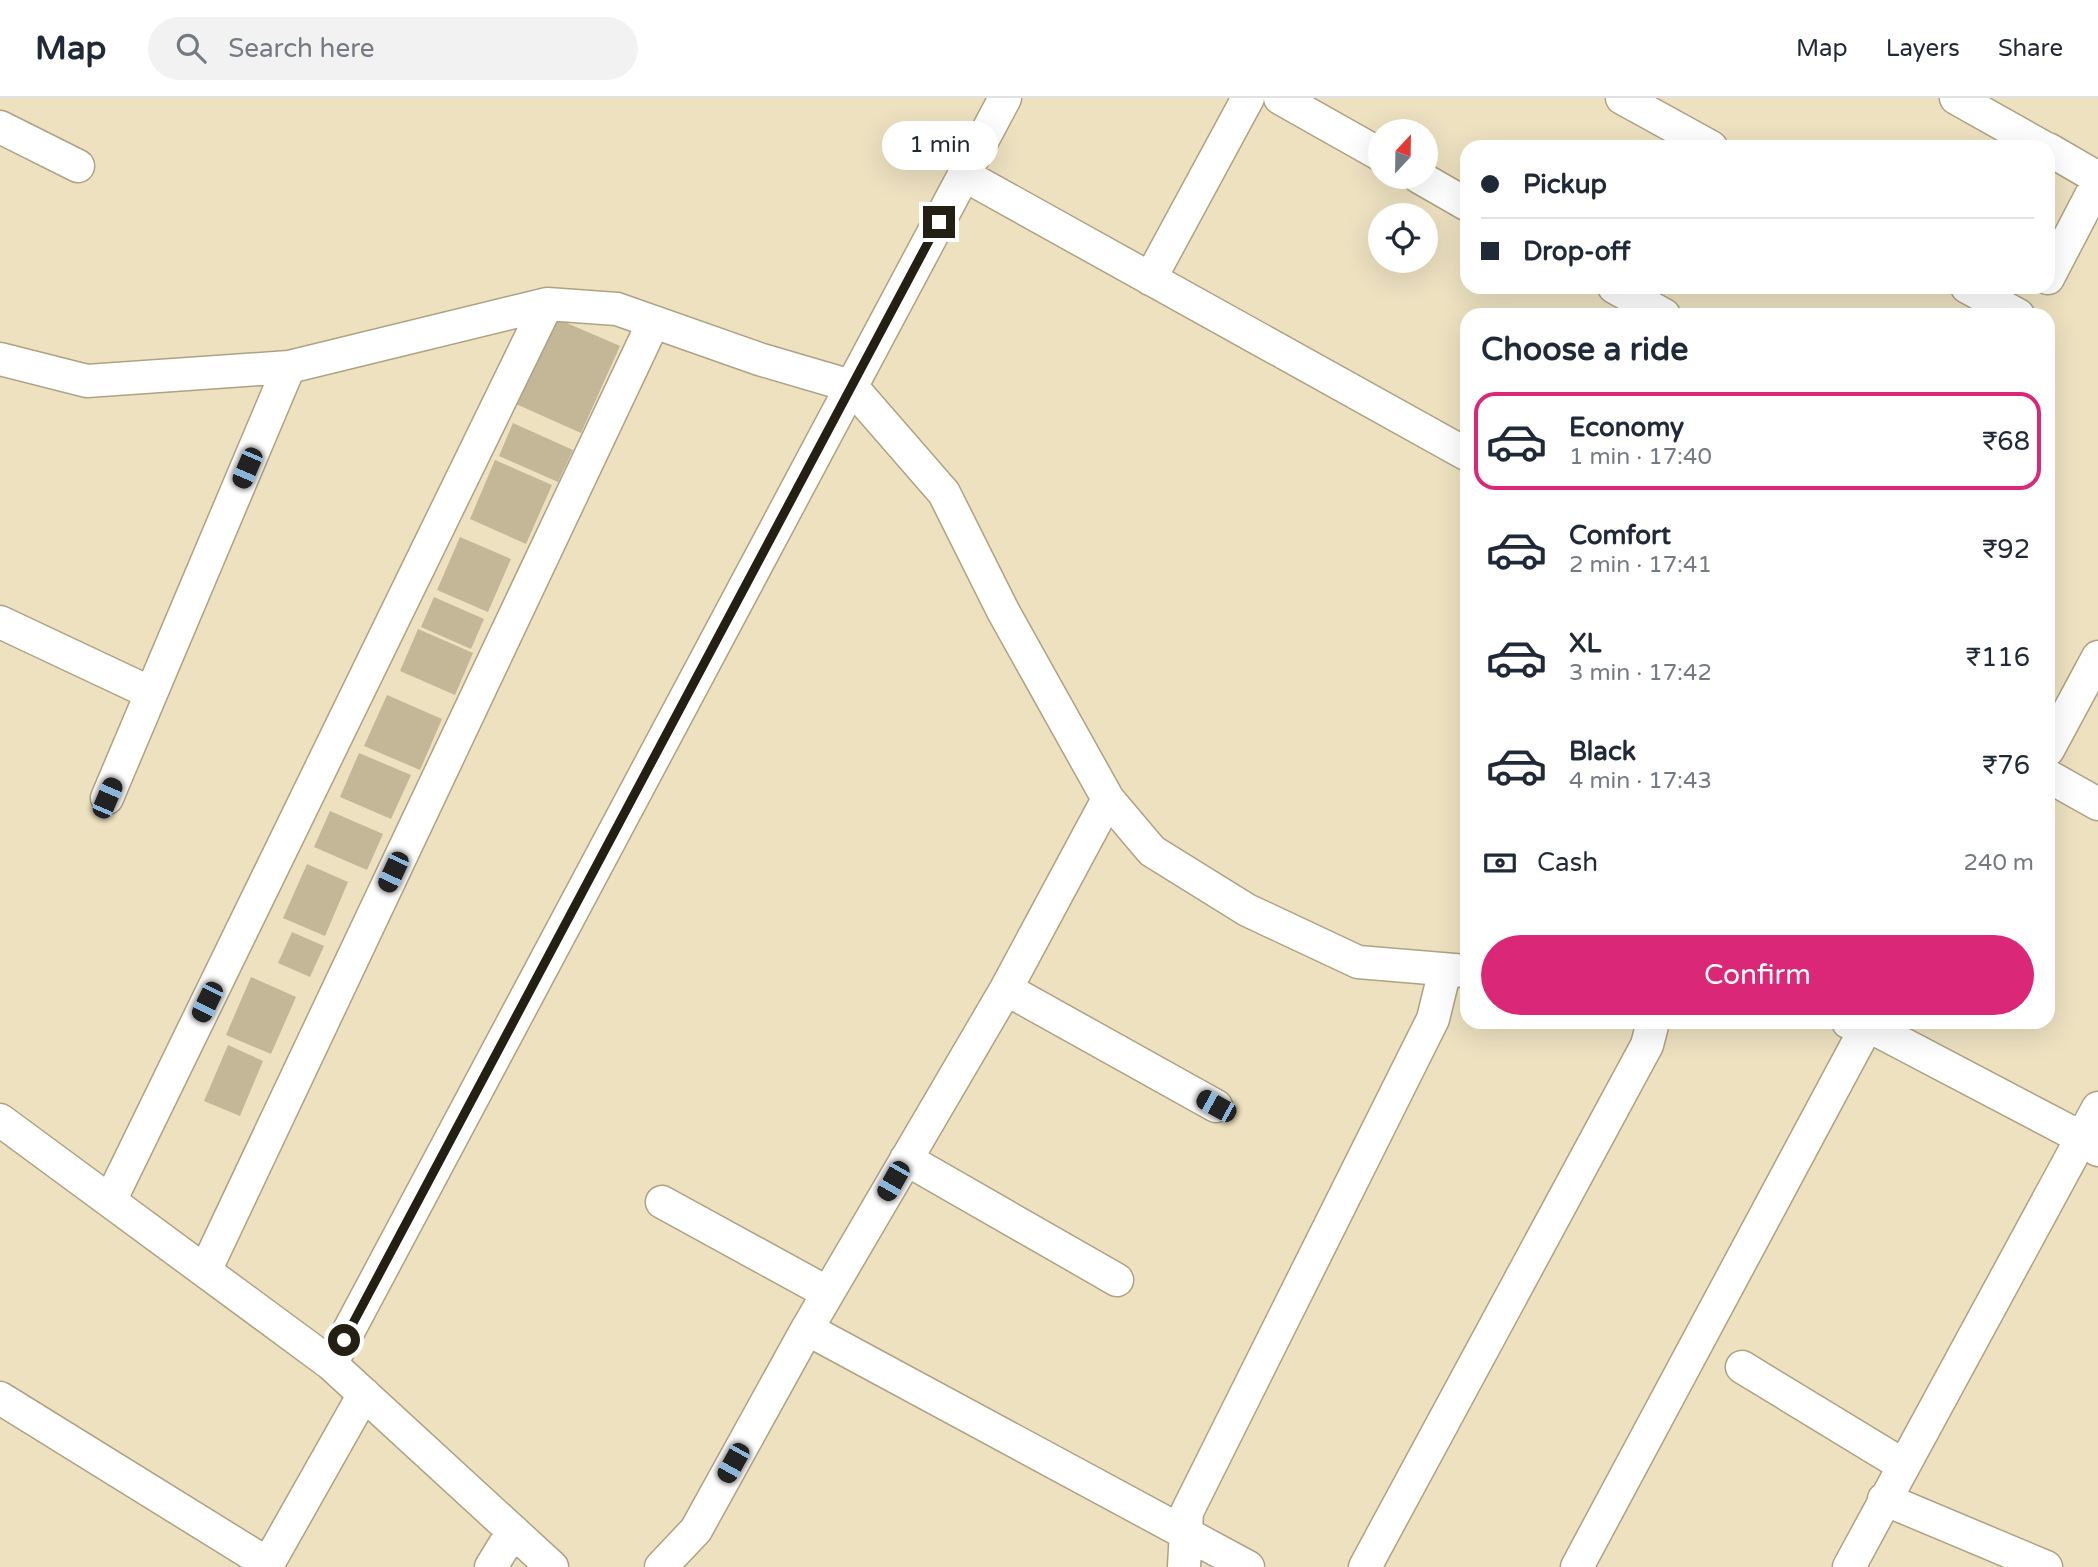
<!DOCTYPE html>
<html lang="en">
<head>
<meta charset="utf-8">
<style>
  :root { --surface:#fff; --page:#f2f2f3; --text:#1f2937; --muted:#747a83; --line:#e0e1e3; --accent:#db2777 }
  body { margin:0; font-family:"Varela Round",sans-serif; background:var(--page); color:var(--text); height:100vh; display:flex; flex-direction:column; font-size:26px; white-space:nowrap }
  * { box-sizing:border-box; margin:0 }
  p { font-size:23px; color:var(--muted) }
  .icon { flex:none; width:38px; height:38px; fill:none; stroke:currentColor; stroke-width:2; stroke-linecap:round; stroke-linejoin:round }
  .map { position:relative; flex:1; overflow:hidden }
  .drawer { position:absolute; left:1460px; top:210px; width:595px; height:721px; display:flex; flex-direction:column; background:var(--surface); border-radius:21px; box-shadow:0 7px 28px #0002 }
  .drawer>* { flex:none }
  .hud { position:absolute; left:1460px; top:42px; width:595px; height:154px; border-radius:21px; box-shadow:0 7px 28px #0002; display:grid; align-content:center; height:154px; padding:0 21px; background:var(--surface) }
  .needle { width:46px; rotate:22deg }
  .controls { position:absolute; left:1368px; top:21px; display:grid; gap:14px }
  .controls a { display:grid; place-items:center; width:70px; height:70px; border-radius:50%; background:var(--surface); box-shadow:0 7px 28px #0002; font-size:35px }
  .end { position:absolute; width:32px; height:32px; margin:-16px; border:9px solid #241f13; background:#fff; box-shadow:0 0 0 4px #fff }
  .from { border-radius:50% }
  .bubble { position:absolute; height:49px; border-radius:24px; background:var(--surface); box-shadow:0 7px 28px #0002; font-size:23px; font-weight:600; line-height:49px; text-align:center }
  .car { position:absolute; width:21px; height:42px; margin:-21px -10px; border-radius:9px; box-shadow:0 0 5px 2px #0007; background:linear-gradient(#222 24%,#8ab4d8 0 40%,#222 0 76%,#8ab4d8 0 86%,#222 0) }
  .hud b { display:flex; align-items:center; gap:24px; height:66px; font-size:26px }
  .hud b+b { border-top:2px solid var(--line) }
  .hud i { width:18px; height:18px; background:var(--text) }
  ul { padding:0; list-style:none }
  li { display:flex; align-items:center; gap:21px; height:98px; margin:0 14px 10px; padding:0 7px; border:4px solid transparent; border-radius:21px }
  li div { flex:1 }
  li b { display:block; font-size:26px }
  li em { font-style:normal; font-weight:600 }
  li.on { border-color:var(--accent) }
  li>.icon { width:63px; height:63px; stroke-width:1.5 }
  h2 { padding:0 21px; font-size:32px; line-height:84px }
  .pay { display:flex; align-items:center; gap:18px; height:77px; padding:0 21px; font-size:26px }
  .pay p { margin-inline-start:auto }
  .button { display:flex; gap:14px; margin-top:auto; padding:14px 21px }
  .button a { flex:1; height:80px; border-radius:42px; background:var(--accent); color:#fff; font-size:28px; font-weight:600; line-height:80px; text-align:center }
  header { display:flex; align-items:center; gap:42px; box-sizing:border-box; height:98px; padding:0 35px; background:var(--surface); border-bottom:2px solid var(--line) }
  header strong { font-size:33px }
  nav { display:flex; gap:38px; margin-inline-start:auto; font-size:24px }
  .search { width:490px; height:63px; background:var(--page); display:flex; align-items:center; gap:18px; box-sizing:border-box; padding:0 24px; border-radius:38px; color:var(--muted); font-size:26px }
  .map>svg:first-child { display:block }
</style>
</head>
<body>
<header>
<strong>Map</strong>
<div class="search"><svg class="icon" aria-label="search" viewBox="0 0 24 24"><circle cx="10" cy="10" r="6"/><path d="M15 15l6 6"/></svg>Search here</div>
<nav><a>Map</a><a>Layers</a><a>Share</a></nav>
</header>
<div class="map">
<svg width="2098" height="1469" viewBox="0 0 2098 1469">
  <rect width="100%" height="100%" fill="#ede1c0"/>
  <path fill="#c3b798" d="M553 219 620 248 581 335 516 306Z
    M513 325 573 352 558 384 499 358Z
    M495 362 552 387 526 446 470 421Z
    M460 439 511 461 488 514 437 492Z
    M434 499 484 521 471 551 421 529Z
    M418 531 473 555 455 597 400 573Z
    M387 597 442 621 420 672 364 648Z
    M359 655 411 677 391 721 340 699Z
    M330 713 383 736 367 772 314 749Z
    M307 766 348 784 325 838 283 820Z
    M292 834 324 848 310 879 278 865Z
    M251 879 296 899 271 956 226 937Z
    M228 947 263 963 240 1018 204 1003Z"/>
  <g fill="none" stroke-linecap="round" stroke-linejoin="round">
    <g stroke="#aea283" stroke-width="35">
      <path id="street" d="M1280 0 1381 57
        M1622 0 1711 49
        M1956 0 2043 49
        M0 29 78 68
        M2048 51 2098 80
        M964 77 1466 356
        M1419 79 1466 106
        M2048 180 2098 84
        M1150 181 1248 0
        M1614 189 1664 217
        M1967 189 2018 217
        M0 261 87 283 289 269 547 206 617 211 759 261 851 288 944 395 1003 513 1108 701 1152 753 1247 812 1358 864 1466 873
        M0 524 151 595
        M2048 652 2098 559
        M2048 678 2098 706
        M107 700 289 269
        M1006 891 1216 1008
        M1848 924 1867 927 2082 1040 2098 1052
        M0 1022 331 1266 552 1469
        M906 1061 1117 1182
        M110 1103 547 206
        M662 1104 828 1195
        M205 1173 653 225
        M807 1231 1248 1469
        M331 1266 1005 0
        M1742 1269 1903 1367
        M0 1300 268 1466 364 1296
        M1884 1401 2046 1469
        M491 1469 513 1433
        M661 1469 696 1432 807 1231 1006 891 1108 701
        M1184 1469 1187 1414 1433 921 1445 872
        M1365 1469 1647 947 1653 924
        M1577 1469 1869 924
        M1849 1469 2098 1010"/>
    </g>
    <use href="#street" stroke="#fff" stroke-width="32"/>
  </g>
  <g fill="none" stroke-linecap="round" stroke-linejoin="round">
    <path stroke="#241f13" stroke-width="9" d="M344 1242 939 124"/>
  </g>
</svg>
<div class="controls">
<a><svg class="needle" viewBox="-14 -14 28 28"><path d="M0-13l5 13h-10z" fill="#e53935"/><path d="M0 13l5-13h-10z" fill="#747a83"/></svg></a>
<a><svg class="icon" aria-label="locate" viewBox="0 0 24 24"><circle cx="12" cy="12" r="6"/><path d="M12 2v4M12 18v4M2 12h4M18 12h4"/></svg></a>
</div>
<i class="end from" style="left:344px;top:1242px"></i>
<i class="end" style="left:939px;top:124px"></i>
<div class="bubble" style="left:882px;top:23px;width:116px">1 min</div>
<i class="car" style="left:247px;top:370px;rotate:203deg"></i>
<i class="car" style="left:107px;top:700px;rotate:23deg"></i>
<i class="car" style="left:393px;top:774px;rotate:205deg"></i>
<i class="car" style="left:207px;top:904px;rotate:206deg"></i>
<i class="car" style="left:1216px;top:1008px;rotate:299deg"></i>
<i class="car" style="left:893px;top:1083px;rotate:210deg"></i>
<i class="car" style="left:733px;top:1365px;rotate:209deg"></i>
<div class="hud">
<b><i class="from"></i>Pickup</b>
<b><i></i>Drop-off</b>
</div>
<section class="drawer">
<h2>Choose a ride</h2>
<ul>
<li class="on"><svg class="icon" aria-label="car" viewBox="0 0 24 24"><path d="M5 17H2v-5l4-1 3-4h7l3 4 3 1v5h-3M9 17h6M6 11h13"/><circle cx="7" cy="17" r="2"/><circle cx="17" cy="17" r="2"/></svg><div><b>Economy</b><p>1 min · 17:40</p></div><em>₹68</em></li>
<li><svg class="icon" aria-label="car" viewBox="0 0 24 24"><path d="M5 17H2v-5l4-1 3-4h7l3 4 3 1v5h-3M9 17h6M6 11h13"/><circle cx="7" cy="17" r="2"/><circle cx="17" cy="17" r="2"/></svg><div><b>Comfort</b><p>2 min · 17:41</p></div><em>₹92</em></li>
<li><svg class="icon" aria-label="car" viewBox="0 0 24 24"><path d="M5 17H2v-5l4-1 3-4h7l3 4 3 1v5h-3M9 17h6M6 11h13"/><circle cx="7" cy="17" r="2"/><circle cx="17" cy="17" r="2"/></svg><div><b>XL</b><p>3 min · 17:42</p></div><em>₹116</em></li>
<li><svg class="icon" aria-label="car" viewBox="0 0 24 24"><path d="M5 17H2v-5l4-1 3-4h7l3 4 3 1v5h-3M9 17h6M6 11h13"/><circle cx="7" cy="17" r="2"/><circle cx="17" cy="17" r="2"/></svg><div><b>Black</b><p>4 min · 17:43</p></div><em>₹76</em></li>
</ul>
<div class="pay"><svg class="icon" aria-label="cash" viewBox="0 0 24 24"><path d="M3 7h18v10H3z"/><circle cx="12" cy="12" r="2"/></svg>Cash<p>240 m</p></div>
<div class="button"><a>Confirm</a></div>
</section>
</div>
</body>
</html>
